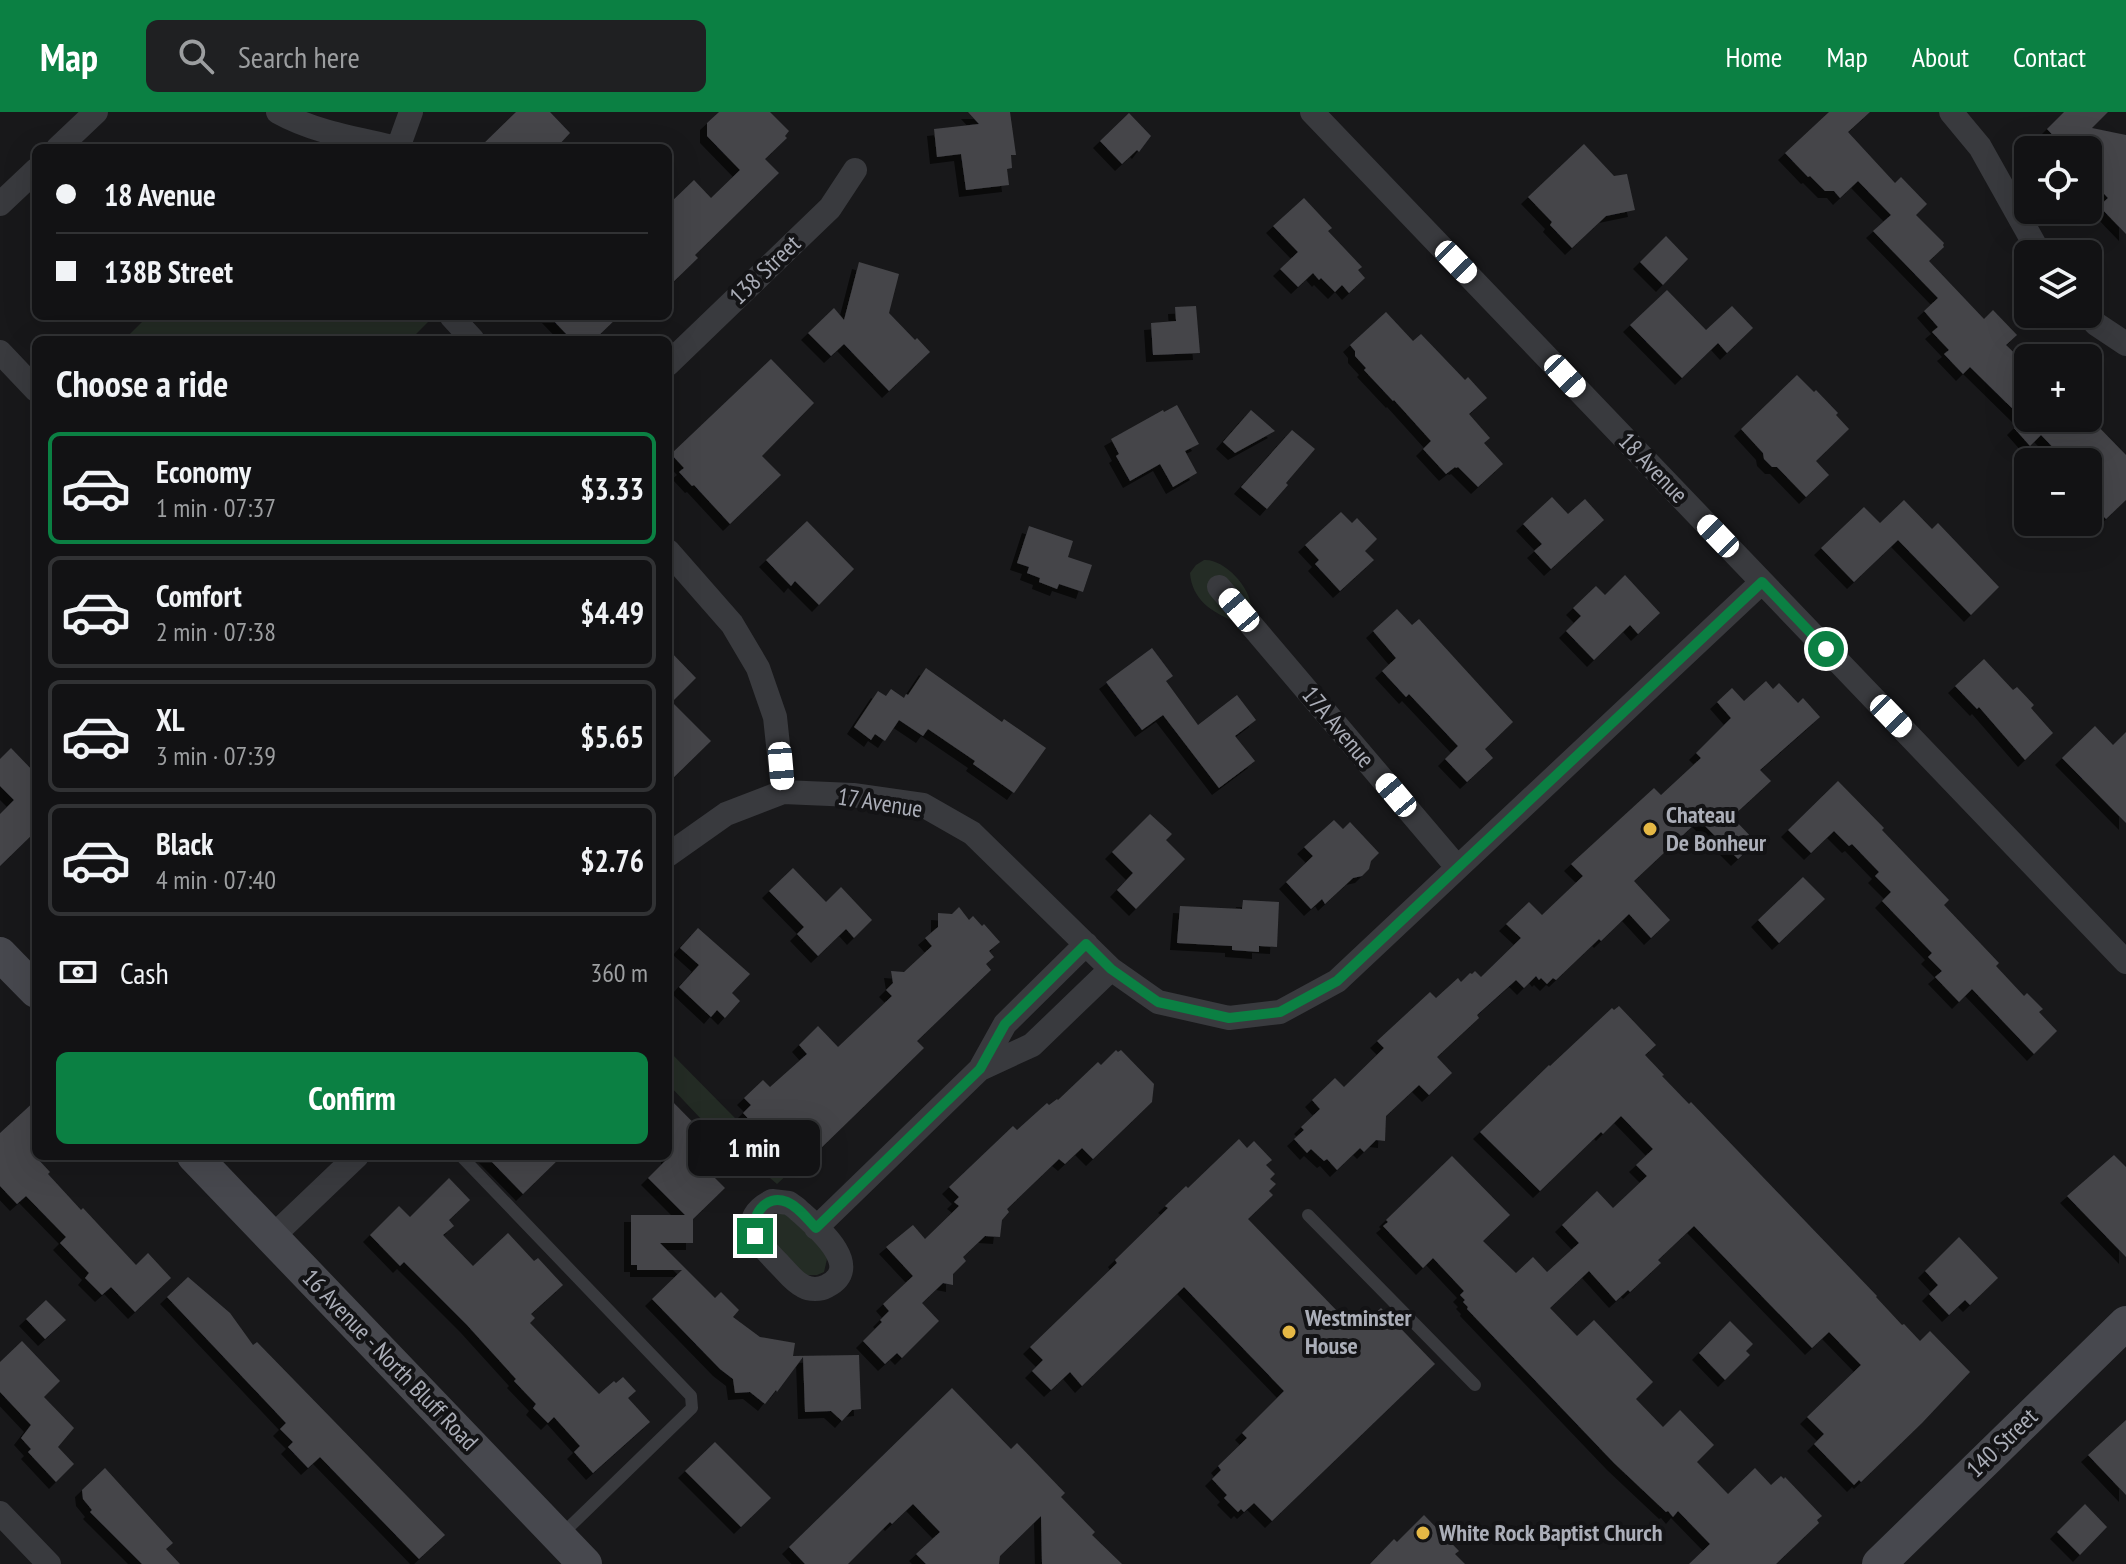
<!DOCTYPE html>
<html lang="en">
<head>
<meta charset="utf-8">
<style>
  :root { --surface:#121214; --page:#1f2022; --text:#f1f3f6; --muted:#9c9ea0; --line:#313234; --accent:#0b8043 }
  body { margin:0; font-family:"PT Sans Narrow",sans-serif; background:var(--page); color:var(--text); height:100vh; display:flex; flex-direction:column; font-size:30px; white-space:nowrap }
  * { box-sizing:border-box; margin:0 }
  p { font-size:26px; color:var(--muted) }
  .icon { flex:none; width:44px; height:44px; fill:none; stroke:currentColor; stroke-width:2; stroke-linecap:round; stroke-linejoin:round }
  .map { position:relative; flex:1; overflow:hidden }
  .side { position:absolute; left:32px; top:224px; width:640px; height:824px; display:flex; flex-direction:column; background:var(--surface); border-radius:12px; box-shadow:0 8px 32px #0002,0 0 0 2px var(--line) }
  .side>* { flex:none }
  .hud { position:absolute; left:32px; top:32px; width:640px; height:176px; border-radius:12px; box-shadow:0 8px 32px #0002,0 0 0 2px var(--line); display:grid; align-content:center; height:176px; padding:0 24px; background:var(--surface) }
  .controls { position:absolute; left:2014px; top:24px; display:grid; gap:16px }
  .controls a { display:grid; place-items:center; width:88px; height:88px; border-radius:12px; background:var(--surface); box-shadow:0 8px 32px #0002,0 0 0 2px var(--line); font-size:40px }
  .end { position:absolute; width:36px; height:36px; margin:-18px; border:10px solid #0b8043; background:#fff; box-shadow:0 0 0 4px #fff }
  .from { border-radius:50% }
  .bubble { position:absolute; height:56px; border-radius:12px; background:var(--surface); box-shadow:0 8px 32px #0002,0 0 0 2px var(--line); font-size:26px; font-weight:700; line-height:56px; text-align:center }
  .car { position:absolute; width:24px; height:48px; margin:-24px -12px; border-radius:10px; box-shadow:0 0 6px 2px #0007; background:linear-gradient(#fff 24%,#345 0 40%,#fff 0 76%,#345 0 86%,#fff 0) }
  .hud b { display:flex; align-items:center; gap:28px; height:76px; font-size:30px }
  .hud b+b { border-top:2px solid var(--line) }
  .hud i { width:20px; height:20px; background:var(--text) }
  ul { padding:0; list-style:none }
  li { display:flex; align-items:center; gap:24px; height:112px; margin:0 16px 12px; padding:0 8px; border:4px solid var(--line); border-radius:12px }
  li div { flex:1 }
  li b { display:block; font-size:30px }
  li em { font-style:normal; font-weight:700 }
  li.active { border-color:var(--accent) }
  li>.icon { width:72px; height:72px; stroke-width:1.5 }
  h2 { padding:0 24px; font-size:36px; line-height:96px }
  .pay { display:flex; align-items:center; gap:20px; height:88px; padding:0 24px; font-size:30px }
  .pay p { margin-inline-start:auto }
  .cta { display:flex; gap:16px; margin-top:auto; padding:16px 24px }
  .cta a { flex:1; height:92px; border-radius:12px; background:var(--accent); color:#fff; font-size:32px; font-weight:700; line-height:92px; text-align:center }
  header { display:flex; align-items:center; gap:48px; box-sizing:border-box; height:112px; padding:0 40px; background:var(--accent); color:#fff }
  header strong { font-size:38px }
  nav { display:flex; gap:44px; margin-inline-start:auto; font-size:28px }
  .search { width:560px; height:72px; background:var(--page); display:flex; align-items:center; gap:20px; box-sizing:border-box; padding:0 28px; border-radius:12px; color:var(--muted); font-size:30px }
  .map>svg:first-child { display:block }
</style>
</head>
<body>
<header>
<strong>Map</strong>
<div class="search"><svg class="icon" aria-label="search" viewBox="0 0 24 24"><circle cx="10" cy="10" r="6"/><path d="M15 15l6 6"/></svg>Search here</div>
<nav><a>Home</a><a>Map</a><a>About</a><a>Contact</a></nav>
</header>
<div class="map">
<svg width="2126" height="1452" viewBox="0 0 2126 1452">
  <defs>
    <filter id="shadow"><feDropShadow dx="-7" dy="7" stdDeviation="0" flood-color="#0009"/></filter>
  </defs>
  <rect width="100%" height="100%" fill="#18181a"/>
  <path fill="#242c25" d="M148 204H432L433 205 410 228H124Z
    M1204 448C1225 446 1257 481 1250 502L1234 509C1211 500 1192 487 1190 461L1196 453Z
    M668 938 789 1061 777 1072 702 1008 668 972Z
    M784 1100 824 1138 827 1147 824 1160 817 1163H805C792 1150 741 1108 784 1100Z"/>
  <path fill="#454549" filter="url(#shadow)" d="M516 0H550L570 21 556 36H479Z
    M719 0H770L789 19 785 24 787 26 765 47 779 61 695 143 698 146 668 175V93L694 68 711 86 740 58 707 24V11Z
    M968 0H1010L1016 43H1011L1012 56 1007 57 1009 73 966 78 961 42 937 45 934 17 979 12Z
    M1829 0H1870L1848 20 1895 71 1901 65 1927 92 1916 103 1944 131 1943 133 1944 135 1929 149 1984 207 1993 198 2017 223 2006 233 2028 254V306H2090L2126 343V388L2106 407 2088 389V350H2067L2041 323 2030 334 2014 316 2023 307 1970 255 1963 262 1944 242 1949 238 1932 220 1938 215 1924 199 1938 186 1873 119 1891 103 1858 69 1840 86 1834 79H1825L1810 64 1808 65 1785 41Z
    M2064 0H2108L2092 16 2126 23V122L2099 94 2108 86 2088 65V38H2067L2047 17Z
    M1129 1 1151 24 1139 40 1137 38 1122 52 1100 29Z
    M1584 32 1614 64 1627 62 1635 98 1606 104 1572 136 1550 113 1552 110 1528 85Z
    M1304 86 1332 116 1328 119 1362 155 1358 158 1365 166 1349 181 1342 173 1335 180 1321 166 1319 168 1313 161 1298 175 1280 157 1298 140 1273 114Z
    M1666 124 1688 147 1663 173 1640 150Z
    M859 150 899 162 889 201 915 228 917 226 930 240 889 279 844 232 831 244 808 221 834 196 844 208Z
    M1667 178 1706 218 1732 194 1753 216 1727 241 1718 231 1682 266 1630 213Z
    M1196 194 1200 241 1153 243 1151 211 1176 209 1175 195Z
    M1386 200 1413 229 1421 222 1465 268 1468 265 1487 286 1469 302 1490 326 1484 331 1503 352 1478 375 1458 355 1456 356 1455 355 1446 362 1423 337 1431 329 1394 288 1393 289 1364 258 1366 256 1355 244V239L1350 233Z
    M549 204H619L594 228H572Z
    M771 247 814 291 762 344 781 363 730 412 694 373 692 374 679 360 684 356 671 342Z
    M1797 263 1814 280 1816 278 1838 301 1836 303 1849 317 1816 349 1829 363 1806 385 1777 355H1772L1764 347 1763 341 1741 317Z
    M1177 293 1199 332 1185 339 1197 361 1173 375 1160 352 1130 369 1116 344 1119 342 1111 327 1163 298 1164 300Z
    M1251 298 1275 319 1235 341 1223 330Z
    M1292 318 1315 337 1286 371 1288 373 1267 397 1241 375Z
    M1552 385 1568 402 1585 387 1604 408 1551 457 1534 439 1542 432 1523 412Z
    M1904 388 1932 417 1938 411 1999 475 1971 503 1898 428 1854 470 1821 436 1864 395 1880 411Z
    M1341 400 1352 411 1357 406 1377 427 1365 439 1374 448 1340 479 1315 452 1319 448 1305 433Z
    M807 409 854 457 819 493 795 469 791 474 766 448Z
    M1029 414 1073 429 1068 445 1092 453 1083 480 1059 472 1057 477 1039 470 1040 466 1027 461 1029 455 1017 451Z
    M1625 463 1660 501 1638 522 1630 513 1594 548 1566 519 1581 504 1573 496 1596 474 1605 483Z
    M1397 497 1412 513 1419 507 1513 610 1485 637 1493 646 1467 670 1445 647 1458 634 1409 582 1406 585 1382 559 1396 546 1373 519Z
    M1152 536 1173 564 1166 569 1198 613 1237 583 1256 608 1235 624 1255 649 1219 676 1163 603 1142 618 1106 570Z
    M668 537 696 566 672 590 711 629 668 671Z
    M1984 547 2013 578 2017 575 2034 593 2031 596 2053 621 2025 648 1979 595 1977 597 1955 574Z
    M926 556 1002 610 1004 607 1046 636 1014 681 973 652 975 649 928 617 923 624 899 608 885 629 875 622 871 628 854 615 878 579 886 584 891 577 904 586 906 582 908 583Z
    M1766 569 1773 577 1779 571 1798 591 1803 586 1820 605 1760 658 1771 669 1732 705 1756 730 1738 747 1699 708 1634 769 1670 808 1651 826 1629 802 1601 829 1599 827 1556 868 1553 866 1547 872 1541 866 1539 868 1536 864 1524 876 1516 868 1477 903 1479 906 1437 945 1452 961 1429 983 1419 973 1386 1004 1385 1029 1376 1028 1364 1040 1360 1036 1337 1058 1327 1047 1324 1049 1311 1037 1307 1041 1294 1027 1304 1018 1301 1015 1320 997 1312 988 1335 966 1344 975 1384 936 1377 929 1430 880 1436 886 1458 866 1461 870 1470 861 1472 862 1475 859 1481 865 1521 826 1506 812 1529 790 1542 803 1583 764 1571 752 1654 676 1661 683 1701 646 1696 641 1731 606 1717 590 1732 576 1744 589Z
    M2095 614 2113 633 2126 620V711L2062 646Z
    M11 636 36 662V719L0 754V702L14 688 0 674V647Z
    M1838 669 1884 716 1882 718 1949 788 1944 793 1999 851 1996 854 2024 884 2027 881 2043 897 2039 900 2057 919 2034 942 1972 877 1959 890 1935 865 1942 859 1928 845 1932 841 1882 789 1891 780 1875 764 1879 760 1852 732 1849 734 1834 719 1811 741 1788 718Z
    M1150 702 1172 722 1166 728 1185 747 1136 797 1117 778 1133 761 1112 740Z
    M1334 708 1343 717 1350 710 1379 741 1371 749 1369 757 1362 764 1353 766 1325 792 1322 787 1311 797 1286 770 1313 744 1304 735Z
    M793 756 826 790 841 775 872 808 854 826 846 817 818 844 797 822 804 815 769 779Z
    M1803 765 1825 787 1779 831 1758 808Z
    M1243 788 1279 790 1277 835 1259 834V840L1232 838V834L1177 831 1180 794 1242 797Z
    M959 795 969 808 973 804 982 814 984 812 1000 830 989 839 994 845 986 852 991 858 917 929 924 936 817 1040 805 1027 785 1046 743 1001 751 993 744 986 763 968 770 975 807 942 799 933 818 914 838 935 892 884 886 878 893 871 891 859 904 860 932 834 925 826 938 815V801L952 802Z
    M698 816 750 862 732 881 740 889 725 906 717 898 711 905 679 875 699 853 680 836Z
    M1619 894 1656 933 1645 943 1664 963 1662 964 1689 992 1691 990 1877 1184 1876 1185 1902 1213 1904 1212 1920 1229 1930 1219 1970 1260 1922 1311 1861 1370 1859 1368 1854 1373 1814 1332 1824 1322 1807 1305 1861 1253 1829 1220 1812 1236 1694 1114 1658 1148 1661 1151 1630 1180 1628 1178 1616 1189 1589 1159 1550 1196 1577 1224 1594 1208 1653 1270 1636 1287 1663 1315 1680 1298 1714 1333 1697 1350 1728 1382 1755 1356 1771 1373 1781 1364 1784 1367 1785 1365 1822 1404 1817 1408 1819 1411 1776 1452H1689L1710 1432 1678 1399 1673 1405 1668 1399 1666 1400 1614 1351 1467 1197 1468 1195 1463 1190 1465 1188 1460 1183 1464 1179 1433 1146 1423 1156 1383 1114 1388 1110 1386 1108 1452 1044 1510 1103 1483 1129 1516 1161 1533 1145 1547 1160 1579 1131 1562 1113 1597 1079 1613 1096 1647 1064 1636 1053 1653 1037 1621 1004 1603 1022 1601 1020 1540 1079 1480 1020 1549 953 1550 954 1612 896 1614 898Z
    M1116 938 1118 940 1121 938 1154 972 1152 990 1093 1047 1082 1036 1065 1052 1059 1047 1007 1097 1009 1100 1002 1108 1000 1125 985 1124 963 1145 966 1149 953 1162V1173L943 1171 922 1191 939 1209 902 1246 897 1241 885 1252 863 1229 882 1210 880 1208 889 1199 883 1192 913 1164 886 1135 913 1113 925 1127 959 1094 954 1090 959 1085 949 1075 1013 1014 1017 1018 1047 991 1049 993 1057 987 1058 988 1098 950 1101 953Z
    M668 985 729 1047 712 1063 725 1076 693 1107V1131H660L715 1186 721 1180 739 1198 733 1205 760 1225 795 1231 793 1244 859 1243 861 1297 852 1298 842 1309 831 1299 805 1300 803 1245 777 1280 776 1278 765 1292 750 1280 735 1281 733 1267 720 1257 652 1187 682 1158H637V1153H631V1103H685L648 1066 668 1046Z
    M36 988V1045L50 1060 48 1062 81 1098 83 1096 136 1153 148 1141 171 1166 135 1200 111 1175 102 1183 85 1166 89 1161 60 1131 66 1125 26 1084 17 1092 0 1074V1021Z
    M1239 1027 1247 1036 1254 1029 1272 1048 1266 1053 1275 1062 1270 1067 1276 1072 1269 1079 1273 1083 1248 1107 1339 1201 1343 1198 1360 1215 1381 1196 1435 1252 1272 1409 1254 1391 1244 1400 1241 1397 1238 1400 1224 1386 1227 1383 1212 1367 1221 1358 1218 1354 1247 1326 1242 1321 1284 1279 1184 1175 1082 1274 1070 1260 1051 1278 1032 1259 1043 1248 1030 1235 1117 1151 1115 1148 1168 1096 1165 1094 1186 1074 1188 1076Z
    M2114 1043 2126 1055V1145L2067 1084Z
    M486 1044H562L523 1082Z
    M449 1066 470 1088 449 1108 454 1114 443 1123 473 1154 508 1121 534 1149 538 1146 563 1173 531 1202 535 1206 530 1211 599 1282 614 1269 616 1271 623 1265 636 1279 628 1286 650 1310 593 1361 574 1340 580 1334 554 1305 548 1311 533 1296 536 1292 514 1269 516 1267 467 1213 404 1150 400 1154 370 1123 399 1094 410 1105Z
    M1959 1125 1998 1166 1970 1193 1965 1188 1949 1203 1929 1182 1938 1173 1925 1159Z
    M188 1165 230 1201 253 1233 257 1230 445 1423 419 1447 320 1345 308 1356 288 1335 293 1330 280 1317 286 1311 167 1185Z
    M46 1188 66 1208 45 1227 26 1207Z
    M1730 1209 1753 1232 1746 1239 1750 1243 1725 1268 1699 1241Z
    M22 1229 60 1269 44 1285 74 1316 58 1335 74 1352 56 1370 28 1340 31 1337 21 1326 31 1313 0 1280V1250Z
    M952 1276 1011 1337 1017 1331 1065 1381 1061 1385 1095 1420 1092 1423 1122 1452H1042L1041 1404 1000 1444 999 1452H926L916 1442 940 1420 913 1392 892 1412 890 1410 848 1452H805L789 1435Z
    M2126 1308V1383L2088 1343Z
    M715 1330 771 1386 741 1415 685 1359Z
    M105 1356 173 1431 166 1437 180 1452H142L90 1400 92 1398 83 1387 82 1378Z
    M2085 1392 2107 1415 2080 1443 2057 1420Z
    M1424 1403 1459 1439 1455 1442 1465 1452H1370L1394 1427 1397 1430Z"/>
  <g fill="none" stroke-linecap="round" stroke-linejoin="round">
    <path stroke="#393a3e" stroke-width="12" d="M461 1044 691 1284 692 1296 559 1425
      M1308 1103 1475 1273"/>
    <path stroke="#393a3e" stroke-width="24" d="M278 0C314 20 355 26 396 36
      M1312 0 2126 850
      M1951 0 1980 35 2040 142
      M58 36 96 0
      M398 36 411 0
      M0 92 36 58
      M2087 202 2096 212 2126 232
      M451 204 473 228
      M0 240 36 278
      M668 252 830 96 855 58
      M668 439 732 512 758 556 775 605 783 680
      M1219 475 1457 755
      M668 743 726 702 783 680 853 683 923 693 972 721 1111 857 1158 890 1229 906 1280 900 1337 869 1762 470
      M980 957 1032 933 1111 857
      M772 1089 789 1091 796 1096C812 1111 867 1154 827 1174 820 1178 810 1178 803 1174 794 1170 787 1160 780 1153 761 1133 734 1108 772 1089Z
      M816 1116 980 957 1005 912 1086 832
      M272 1125 357 1044
      M0 1401 49 1452"/>
    <path stroke="#47484e" stroke-width="34" d="M0 842 36 879
      M194 1044 585 1452
      M1879 1452 2126 1211"/>
  </g>
  <g fill="none" stroke-linecap="round" stroke-linejoin="round">
    <path stroke="#0b8043" stroke-width="10" d="M755 1124C750 1105 765 1081 787 1090 799 1095 808 1108 816 1116L980 957 1005 912 1086 832 1111 857 1158 890 1229 906 1280 900 1337 869 1762 470 1826 537"/>
  </g>
  <g fill="#e5b845" stroke="#131315" stroke-width="3">
    <circle cx="1650" cy="717" r="8"/>
    <circle cx="1289" cy="1220" r="8"/>
    <circle cx="1423" cy="1421" r="8"/>
  </g>
  <g text-anchor="middle" stroke-width="8" stroke-linejoin="round" paint-order="stroke">
    <g font-size="24" fill="#abaeb8" stroke="#131315">
      <text transform="translate(765 158) rotate(-44)" y="8">138 Street</text>
      <text transform="translate(1653 356) rotate(46)" y="8">18 Avenue</text>
      <text transform="translate(1338 615) rotate(50)" y="8">17A Avenue</text>
      <text transform="translate(880 691) rotate(9)" y="8">17 Avenue</text>
      <text transform="translate(390 1248) rotate(46)" y="8">16 Avenue - North Bluff Road</text>
      <text transform="translate(2002 1331) rotate(-44)" y="8">140 Street</text>
    </g>
    <g font-size="24" font-weight="bold" fill="#abaeb8" stroke="#131315" text-anchor="start">
      <text x="1666" y="711">Chateau<tspan x="1666" dy="28">De Bonheur</tspan></text>
      <text x="1305" y="1214">Westminster<tspan x="1305" dy="28">House</tspan></text>
      <text x="1439" y="1429">White Rock Baptist Church</text>
    </g>
  </g>
</svg>
<div class="controls">
<a><svg class="icon" aria-label="locate" viewBox="0 0 24 24"><circle cx="12" cy="12" r="6"/><path d="M12 2v4M12 18v4M2 12h4M18 12h4"/></svg></a>
<a><svg class="icon" aria-label="layers" viewBox="0 0 24 24"><path d="M12 4l9 5-9 5-9-5zM3 14l9 5 9-5"/></svg></a>
<a>+</a>
<a>−</a>
</div>
<i class="end from" style="left:1826px;top:537px"></i>
<i class="end" style="left:755px;top:1124px"></i>
<div class="bubble" style="left:688px;top:1008px;width:132px">1 min</div>
<i class="car" style="left:1456px;top:150px;rotate:136deg"></i>
<i class="car" style="left:1565px;top:264px;rotate:137deg"></i>
<i class="car" style="left:1718px;top:424px;rotate:316deg"></i>
<i class="car" style="left:1239px;top:498px;rotate:320deg"></i>
<i class="car" style="left:1891px;top:604px;rotate:136deg"></i>
<i class="car" style="left:781px;top:654px;rotate:175deg"></i>
<i class="car" style="left:1396px;top:683px;rotate:320deg"></i>
<div class="hud">
<b><i class="from"></i>18 Avenue</b>
<b><i></i>138B Street</b>
</div>
<section class="side">
<h2>Choose a ride</h2>
<ul>
<li class="active"><svg class="icon" aria-label="car" viewBox="0 0 24 24"><path d="M5 17H2v-5l4-1 3-4h7l3 4 3 1v5h-3M9 17h6M6 11h13"/><circle cx="7" cy="17" r="2"/><circle cx="17" cy="17" r="2"/></svg><div><b>Economy</b><p>1 min · 07:37</p></div><em>$3.33</em></li>
<li><svg class="icon" aria-label="car" viewBox="0 0 24 24"><path d="M5 17H2v-5l4-1 3-4h7l3 4 3 1v5h-3M9 17h6M6 11h13"/><circle cx="7" cy="17" r="2"/><circle cx="17" cy="17" r="2"/></svg><div><b>Comfort</b><p>2 min · 07:38</p></div><em>$4.49</em></li>
<li><svg class="icon" aria-label="car" viewBox="0 0 24 24"><path d="M5 17H2v-5l4-1 3-4h7l3 4 3 1v5h-3M9 17h6M6 11h13"/><circle cx="7" cy="17" r="2"/><circle cx="17" cy="17" r="2"/></svg><div><b>XL</b><p>3 min · 07:39</p></div><em>$5.65</em></li>
<li><svg class="icon" aria-label="car" viewBox="0 0 24 24"><path d="M5 17H2v-5l4-1 3-4h7l3 4 3 1v5h-3M9 17h6M6 11h13"/><circle cx="7" cy="17" r="2"/><circle cx="17" cy="17" r="2"/></svg><div><b>Black</b><p>4 min · 07:40</p></div><em>$2.76</em></li>
</ul>
<div class="pay"><svg class="icon" aria-label="cash" viewBox="0 0 24 24"><path d="M3 7h18v10H3z"/><circle cx="12" cy="12" r="2"/></svg>Cash<p>360 m</p></div>
<div class="cta"><a>Confirm</a></div>
</section>
</div>
</body>
</html>
